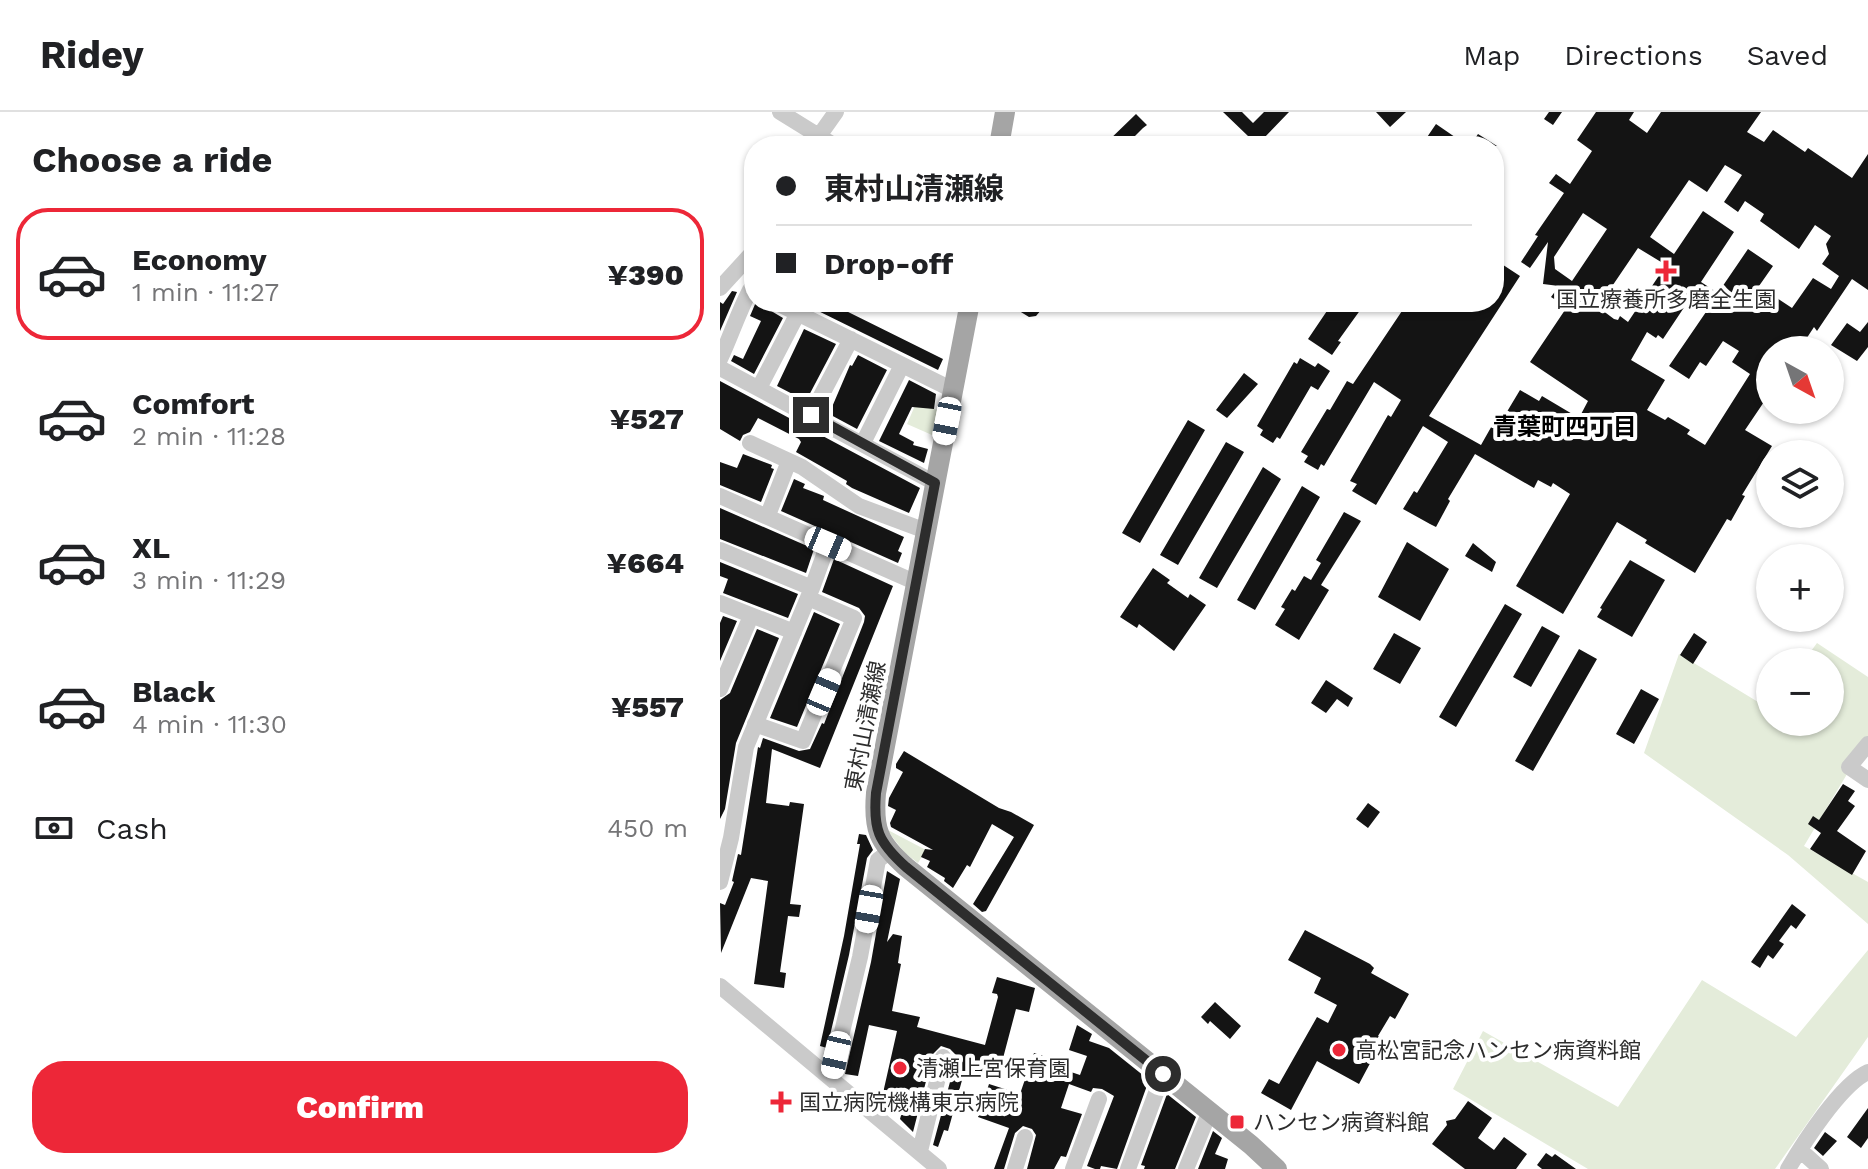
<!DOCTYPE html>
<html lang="en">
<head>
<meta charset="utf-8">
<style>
  :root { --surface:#fff; --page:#f6f6f6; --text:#202124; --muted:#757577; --line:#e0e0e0; --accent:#ed2738 }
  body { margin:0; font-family:"Work Sans","Noto Sans JP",sans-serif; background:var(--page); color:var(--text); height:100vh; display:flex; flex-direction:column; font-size:30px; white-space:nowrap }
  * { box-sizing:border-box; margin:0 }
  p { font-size:26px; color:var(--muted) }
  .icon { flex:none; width:44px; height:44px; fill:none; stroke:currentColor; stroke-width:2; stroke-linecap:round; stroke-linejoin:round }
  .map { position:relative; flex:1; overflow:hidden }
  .panel { display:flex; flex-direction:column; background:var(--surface); width:720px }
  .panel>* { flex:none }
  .guide { position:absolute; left:24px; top:24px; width:760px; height:176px; border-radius:32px; box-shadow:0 2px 6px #0004; display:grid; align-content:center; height:176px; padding:0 32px; background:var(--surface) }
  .needle { width:52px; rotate:140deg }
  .fabs { position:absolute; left:1036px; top:224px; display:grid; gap:16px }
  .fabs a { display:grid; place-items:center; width:88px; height:88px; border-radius:50%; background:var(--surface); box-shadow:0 2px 6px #0004; font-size:40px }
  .end { position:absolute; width:36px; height:36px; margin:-18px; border:10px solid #2d2d2d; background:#fff; box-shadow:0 0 0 4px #fff }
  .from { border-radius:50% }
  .car { position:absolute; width:24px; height:48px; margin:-24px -12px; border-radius:10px; box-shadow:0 0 6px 2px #0007; background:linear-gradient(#fff 24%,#345 0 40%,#fff 0 76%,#345 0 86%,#fff 0) }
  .guide b { display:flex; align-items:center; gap:28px; height:76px; font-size:30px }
  .guide b+b { border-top:2px solid var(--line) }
  .guide i { width:20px; height:20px; background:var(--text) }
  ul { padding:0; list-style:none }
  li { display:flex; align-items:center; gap:24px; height:132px; margin:0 16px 12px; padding:0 16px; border:4px solid transparent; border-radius:32px }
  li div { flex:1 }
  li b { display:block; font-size:30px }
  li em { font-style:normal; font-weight:800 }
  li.current { border-color:var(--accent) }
  li>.icon { width:72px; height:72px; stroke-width:1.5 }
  h2 { padding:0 32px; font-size:36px; line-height:96px }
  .pay { display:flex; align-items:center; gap:20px; height:88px; padding:0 32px; font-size:30px }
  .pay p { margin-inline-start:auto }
  .button { display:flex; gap:16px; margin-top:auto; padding:16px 32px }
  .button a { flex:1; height:92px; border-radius:32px; background:var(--accent); color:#fff; font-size:32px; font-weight:800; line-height:92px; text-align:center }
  header { display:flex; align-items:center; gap:48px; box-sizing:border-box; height:112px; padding:0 40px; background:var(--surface); border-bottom:2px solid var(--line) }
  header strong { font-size:38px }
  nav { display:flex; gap:44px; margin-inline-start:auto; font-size:28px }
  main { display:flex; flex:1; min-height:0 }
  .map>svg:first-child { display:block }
</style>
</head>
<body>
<header>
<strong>Ridey</strong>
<nav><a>Map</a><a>Directions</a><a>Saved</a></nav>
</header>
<main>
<section class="panel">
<h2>Choose a ride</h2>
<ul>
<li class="current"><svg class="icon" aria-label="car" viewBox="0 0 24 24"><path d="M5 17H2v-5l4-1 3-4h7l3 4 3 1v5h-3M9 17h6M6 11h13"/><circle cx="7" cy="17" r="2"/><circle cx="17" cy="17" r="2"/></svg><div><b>Economy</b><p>1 min · 11:27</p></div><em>¥390</em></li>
<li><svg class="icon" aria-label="car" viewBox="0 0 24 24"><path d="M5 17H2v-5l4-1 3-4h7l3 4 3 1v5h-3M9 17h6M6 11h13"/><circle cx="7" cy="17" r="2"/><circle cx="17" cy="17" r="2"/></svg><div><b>Comfort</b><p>2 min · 11:28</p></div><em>¥527</em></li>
<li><svg class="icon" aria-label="car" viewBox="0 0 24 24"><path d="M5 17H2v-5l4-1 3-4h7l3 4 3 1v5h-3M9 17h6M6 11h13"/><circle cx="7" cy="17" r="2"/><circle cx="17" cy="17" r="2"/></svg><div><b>XL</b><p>3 min · 11:29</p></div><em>¥664</em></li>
<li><svg class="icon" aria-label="car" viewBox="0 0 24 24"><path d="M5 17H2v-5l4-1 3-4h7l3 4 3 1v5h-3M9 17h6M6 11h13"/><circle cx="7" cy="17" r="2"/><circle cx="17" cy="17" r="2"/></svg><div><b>Black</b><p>4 min · 11:30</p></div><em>¥557</em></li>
</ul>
<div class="pay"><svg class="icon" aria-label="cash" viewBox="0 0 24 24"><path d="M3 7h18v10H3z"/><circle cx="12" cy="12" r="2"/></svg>Cash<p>450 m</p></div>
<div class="button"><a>Confirm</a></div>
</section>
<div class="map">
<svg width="1148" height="1057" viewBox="0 0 1148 1057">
  <rect width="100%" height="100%" fill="#fff"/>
  <path fill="#e4ecda" d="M197 289 217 298 212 323 187 312Z
    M1097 531 1148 565V627L1084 734 1148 770V812L1068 743 924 641 959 542 1048 596 1050 594V610H1110V550H1083Z
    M166 717 206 738 198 751 185 741Z
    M1148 838V925L1055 1057H868L733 977 763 919 898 995 982 868 1076 925Z"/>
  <path fill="#141414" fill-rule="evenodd" d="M503 0H522L533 11 544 0H569L542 28 548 34H533L525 27 528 24Z
    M656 0H686L670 15Z
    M829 0H842L833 13 824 7Z
    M876 0H914L909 8 927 21 941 0H1041L1027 20 1044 30 1053 18 1085 40 1088 36 1132 66 1148 42V178L1132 167 1097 219 1094 215 1079 238H1050V281L1025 318 1052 334 1022 383 1025 384 1011 409 1007 407 975 461 925 431 927 428 897 410 843 502 796 474 850 382 833 371 831 375 818 368 814 376 755 342 728 387 730 389 716 415 710 412 683 397 694 379 697 381 728 330 703 314 656 393 632 379 637 372 630 369 668 303 671 305 681 288 654 270 604 354 601 352 598 358 584 350 588 344 581 340 607 297 610 298 627 269 633 272 688 190H774V147L800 164 709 304 761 333 774 310 779 313 800 278 819 289 822 284 859 306 868 289 810 250 847 195 831 185 839 174 823 172 828 130 810 156 801 150 818 124 815 123 844 81 829 71 836 62 850 72 872 39 857 28ZM1005 53 1022 63 1004 90 1018 100 1025 89 1044 102 1040 109 1079 137 1095 113 1111 124 1106 132 1109 142 1102 152 1119 164 1111 177 1093 166 1072 196 1039 174 1053 154 1028 137 998 181 981 170 1014 120 983 99 954 142 930 125 969 68 987 80ZM863 101 887 117 852 169 835 157 834 145ZM918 136 946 153 908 210 900 204 898 208 894 207 878 195ZM969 188 986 200 949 254 969 267 980 250 986 254 1003 229 1019 239 1012 250 1030 262 985 333 967 322 970 318 948 305 945 308 927 298 945 268 911 248 927 220 936 226 938 223 943 227Z
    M416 2 427 13 423 16 405 34H383Z
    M716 12 748 34H701Z
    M758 22 777 34H750Z
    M12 179 17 180 0 219V190L3 192Z
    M36 190 63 206 34 262 11 249 14 243 23 247 41 209 30 204Z
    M80 190H108L223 247 218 258Z
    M285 190H321L322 197 316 204 309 205Z
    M613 190H646L618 229 621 230 612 243 588 227Z
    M1148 210V235L1137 249 1111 233 1127 211 1140 220Z
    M84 217 116 232 86 289 57 274Z
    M138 243 167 258 137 317 109 302 130 253 132 254Z
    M580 246 595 255 598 251 610 259 598 278 591 274 560 327 557 325 553 331 540 323 543 318 537 314 574 250 577 252Z
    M524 261 538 272 507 306 496 298Z
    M189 268 216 282 214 297 192 295 179 322 194 330 193 333 208 337 204 351 159 329Z
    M0 269 200 376 189 401 132 376 126 372 127 369 76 340 81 330 79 327 38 306 30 320 23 323 20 329 0 317Z
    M468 308 485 318 420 431 402 421Z
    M506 330 524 340 458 453 440 443Z
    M23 342 52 353 51 356 54 357 41 390 0 373V350L17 356Z
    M543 355 561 367 497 476 479 466Z
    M74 367 85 372 83 376 104 384 103 388 184 425 178 439 182 441 178 451 61 399Z
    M582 374 600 385 535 498 517 488Z
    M0 396 94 437 86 461 0 427Z
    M624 400 641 409 601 473 609 478 579 528 555 513 565 497 561 495 572 477 575 479 584 464 591 468 601 451 596 448Z
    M687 430 729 457 700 509 658 485Z
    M753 431 776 450 772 460 745 444Z
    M114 447 173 474 100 656 52 637 46 691 69 694 70 690 84 692 70 792 81 793 79 805 68 804 60 860 66 861 64 876 34 872 48 769 31 766 1 841 0 791 5 793 14 770 12 769 18 742 21 743 38 635 40 636 43 626 79 639 90 637 102 611 104 612 144 510 145 504 139 496 102 480Z
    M910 448 945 468 912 525 877 505 882 497 880 496Z
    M0 450 78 482 68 506 3 481 8 467 0 464Z
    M433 456 450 468 447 471 468 486 470 482 486 493 454 539 419 512 417 516 400 505Z
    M785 492 802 502 736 615 719 605Z
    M94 500 120 512 77 615 50 606Z
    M3 504 17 509 0 549V511Z
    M822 514 840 524 811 575 793 565Z
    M37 517 59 526 16 631 5 697 0 707V588L10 581Z
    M674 521 701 536 680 572 653 557Z
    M974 521 987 530 973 552 960 543Z
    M859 537 877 547 813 659 795 649Z
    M606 568 633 586 628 595 617 587 606 601 591 591Z
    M921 577 939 587 914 632 896 622Z
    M184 639 279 696 291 700 314 713 266 799 262 800 253 792 294 725 272 712 250 755 247 753 233 776 224 769 225 766 207 755 210 749 201 745 205 737 213 738 171 715 170 711 176 698 168 694 169 686 183 660 176 656V652Z
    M1123 672 1135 679 1128 689 1135 694 1117 719 1146 739 1132 763 1090 737 1101 721 1088 712 1093 704 1099 708Z
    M648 691 660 700 648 716 636 707Z
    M139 722 146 723 153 738 147 746 129 843 107 936 100 934 124 824 140 732H137Z
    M167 759 180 767 167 830 173 822 182 824 178 851 181 852 172 899 200 905 197 915 265 933 278 885 277 882 272 881 277 865 315 876 309 900 296 897 277 969 244 961 228 1019 224 1018 218 1035 213 1033 237 944 230 937 221 934 213 942 193 1020 180 1007 186 985 163 981 177 919 149 913 138 964 125 962 151 850Z
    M1072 792 1086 803 1076 817 1071 813 1059 829 1064 832 1053 847 1048 843 1040 856 1031 850Z
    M585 818 650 852 654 856 651 861 689 882 675 907 670 904 658 924 663 927 639 972 597 949 571 998 541 981 549 967 559 972 597 905 608 911 617 893 594 881 601 866 568 848Z
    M495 890 521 914 510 927 490 909 488 912 481 905Z
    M357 913 372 922 369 929 389 936 429 968 397 1057 381 1054 380 1057H375L367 1054 394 984 382 977 373 976 371 980 349 972 341 996 362 1002 346 1045 341 1044 334 1057H307L316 1023 312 1017 303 1014 295 1021 284 1057H274L289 1016 258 1005 269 972 300 982 314 941 329 946 327 952 360 963 367 944 349 938Z
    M447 982 476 1005 455 1057H424L425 1054 421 1053Z
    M748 989 772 1006 758 1026 774 1038 784 1025 807 1042 796 1057H745L712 1032 727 1013 726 1009 735 1007Z
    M1148 996V1026L1141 1036 1127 1025Z
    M493 1019 502 1026 495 1042 508 1047 505 1057H478Z
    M1105 1020 1117 1029 1103 1044 1094 1036Z
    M826 1041 832 1045 835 1042 856 1057H822L817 1053Z"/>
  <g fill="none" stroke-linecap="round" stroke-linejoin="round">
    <path stroke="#cacaca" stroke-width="16" d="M60 0 115 34
      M99 24 116 0
      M0 176 34 139
      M55 190 233 278
      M0 247C11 224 18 201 30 178
      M0 256 215 371
      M39 276 78 201
      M91 303 131 227
      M30 331 82 355 139 394 206 419
      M143 331 182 253
      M0 384 197 471
      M48 403 69 349
      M0 438 92 476
      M0 491 74 520
      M0 577 31 504
      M35 612 83 629 134 506 88 486
      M1148 632 1129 655 1148 668
      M0 770 11 726 26 635 92 476 108 432
      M0 874 219 1057
      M111 966 140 845 158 748 169 740
      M1080 1038 1101 1057
      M200 1039 223 945
      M295 1057 305 1025
      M353 1057 379 987
      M408 1057 443 962
      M466 1057 490 999
      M1068 1057C1084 1030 1121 972 1148 960"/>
    <path stroke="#a5a5a5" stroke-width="20" d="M279 34 285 0
      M250 190 156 681C153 717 158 730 186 755L531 1033 557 1057"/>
  </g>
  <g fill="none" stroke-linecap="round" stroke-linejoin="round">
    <path stroke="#2d2d2d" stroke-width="10" d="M91 303 215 371 156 681C153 717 158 730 186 755L443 962"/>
  </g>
  <g fill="#ed2738" stroke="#fff" stroke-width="3">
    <path d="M942 147h8v8h8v8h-8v8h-8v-8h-8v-8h8z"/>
    <circle cx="619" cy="938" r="8"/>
    <circle cx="180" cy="956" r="8"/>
    <path d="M57 978h8v8h8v8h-8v8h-8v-8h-8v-8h8z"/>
    <rect x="509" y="1002" width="16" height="16" rx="4"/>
  </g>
  <g text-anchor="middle" stroke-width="8" stroke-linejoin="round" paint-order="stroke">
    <g font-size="22" fill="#2d2d2d" stroke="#fff" text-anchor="start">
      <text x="946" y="195" text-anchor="middle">国立療養所多磨全生園</text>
      <text x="635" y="946">高松宮記念ハンセン病資料館</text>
      <text x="196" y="964">清瀬上宮保育園</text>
      <text x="79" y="998">国立病院機構東京病院</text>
      <text x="533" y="1018">ハンセン病資料館</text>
    </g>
    <g font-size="22" fill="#2d2d2d" stroke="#fff">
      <text transform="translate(145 614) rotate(-79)" y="8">東村山清瀬線</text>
    </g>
    <g font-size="24" font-weight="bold" fill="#000" stroke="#fff">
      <text x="845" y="323">青葉町四丁目</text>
    </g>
  </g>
</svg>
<div class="fabs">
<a><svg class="needle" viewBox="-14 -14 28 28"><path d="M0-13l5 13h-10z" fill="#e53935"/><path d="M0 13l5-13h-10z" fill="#757577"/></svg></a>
<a><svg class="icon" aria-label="layers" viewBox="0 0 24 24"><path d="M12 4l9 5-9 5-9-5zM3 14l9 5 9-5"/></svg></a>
<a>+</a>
<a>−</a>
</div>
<i class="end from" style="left:443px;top:962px"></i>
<i class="end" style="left:91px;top:303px"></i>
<i class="car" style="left:227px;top:309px;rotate:191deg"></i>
<i class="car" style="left:108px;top:432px;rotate:113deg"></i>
<i class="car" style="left:104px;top:580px;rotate:23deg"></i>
<i class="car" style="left:149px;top:797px;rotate:190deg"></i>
<i class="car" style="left:116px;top:943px;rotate:193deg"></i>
<div class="guide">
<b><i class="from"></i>東村山清瀬線</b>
<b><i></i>Drop-off</b>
</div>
</div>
</main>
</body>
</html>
